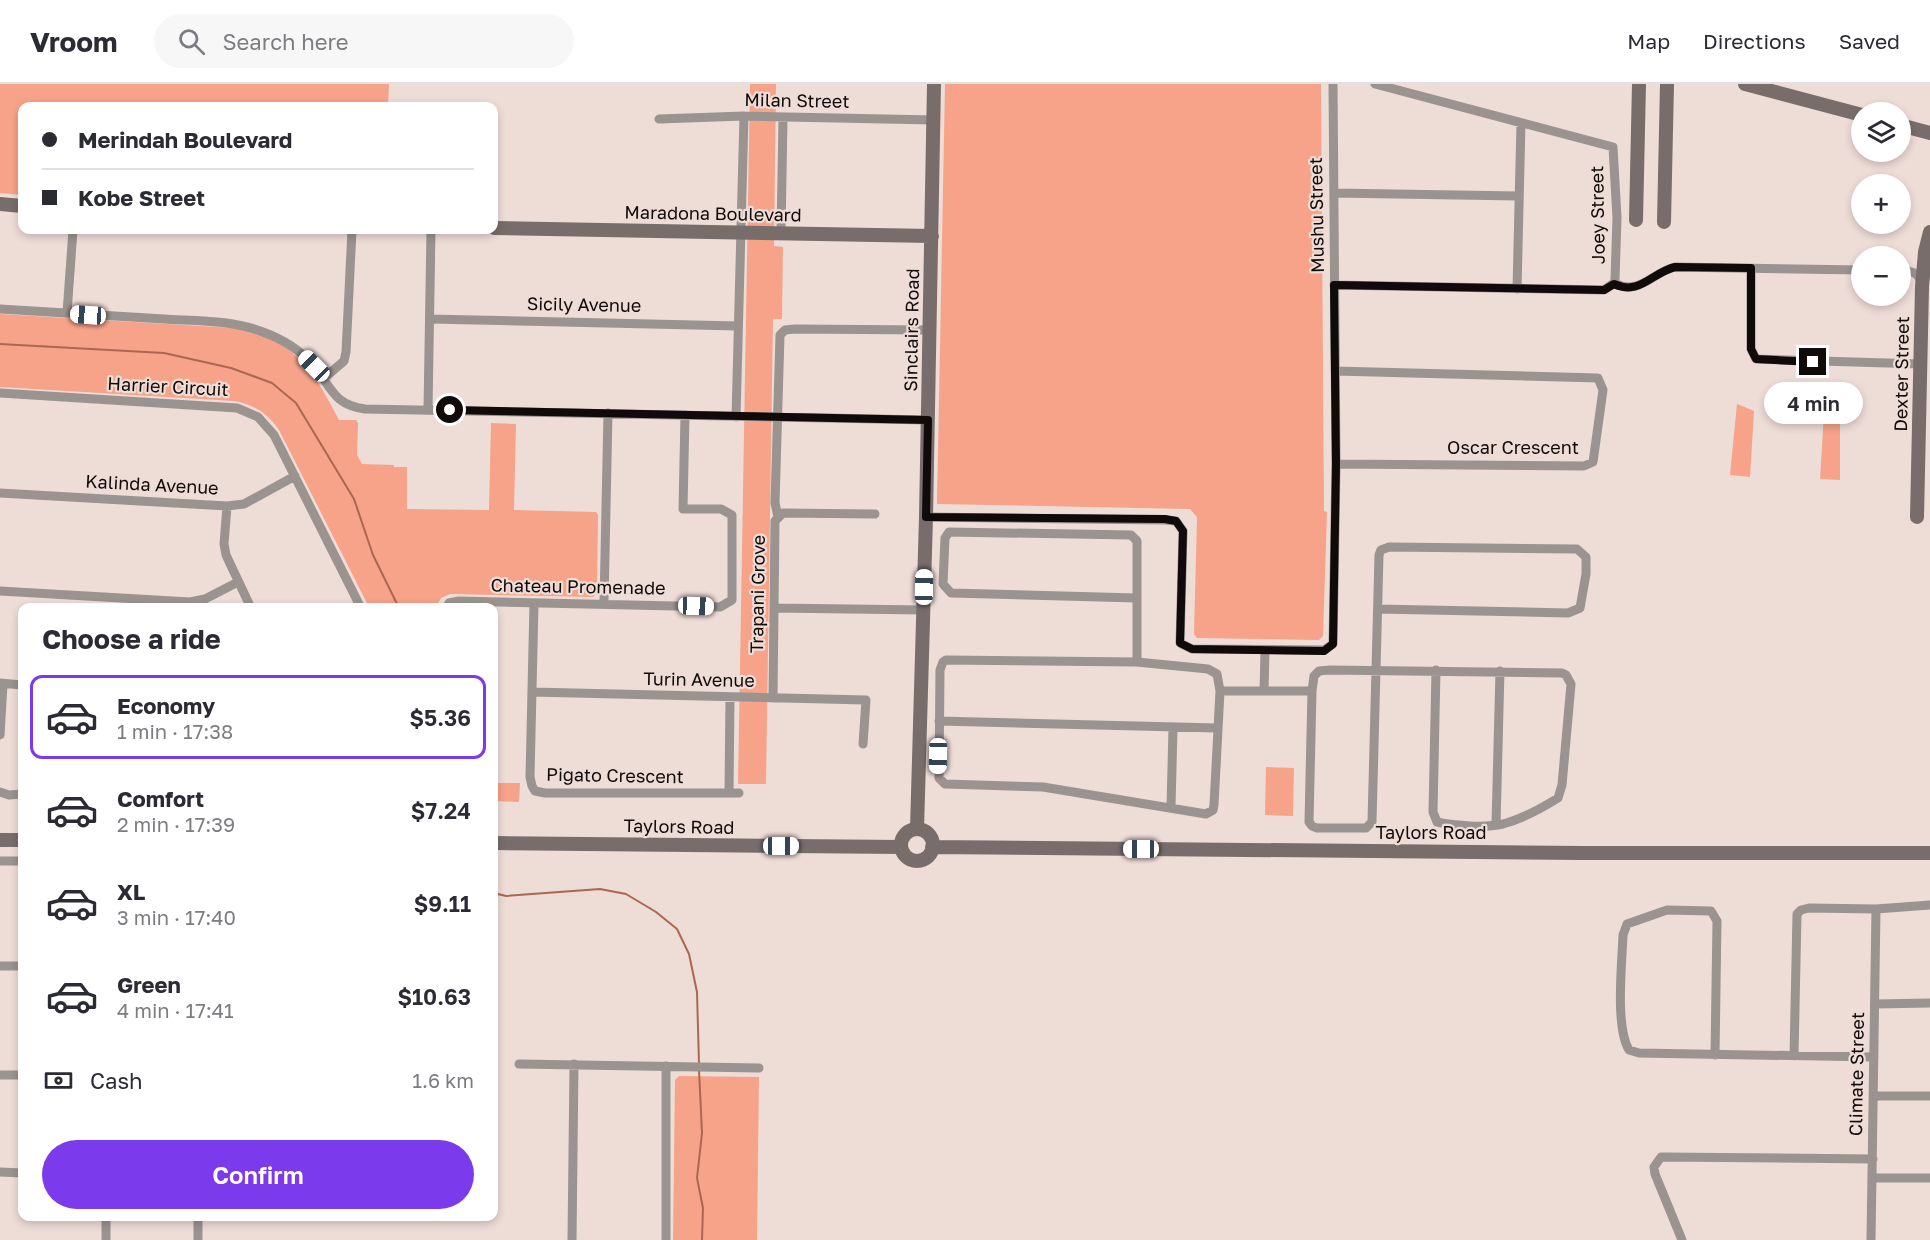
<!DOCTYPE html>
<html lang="en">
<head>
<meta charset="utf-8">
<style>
  :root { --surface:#fff; --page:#f7f7f7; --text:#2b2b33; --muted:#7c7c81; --line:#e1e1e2; --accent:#7c3aed }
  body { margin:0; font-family:"Golos Text",sans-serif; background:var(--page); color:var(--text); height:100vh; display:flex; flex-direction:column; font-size:22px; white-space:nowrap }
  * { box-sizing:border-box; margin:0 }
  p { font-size:20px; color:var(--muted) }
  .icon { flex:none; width:33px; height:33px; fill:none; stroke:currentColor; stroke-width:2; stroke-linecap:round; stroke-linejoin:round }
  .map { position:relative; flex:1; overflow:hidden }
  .side { position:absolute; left:18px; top:519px; width:480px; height:618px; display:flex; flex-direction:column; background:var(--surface); border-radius:12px; box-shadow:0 3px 9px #0003 }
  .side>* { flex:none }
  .top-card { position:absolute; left:18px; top:18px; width:480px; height:132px; border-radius:12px; box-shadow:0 3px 9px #0003; display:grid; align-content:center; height:132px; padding:0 24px; background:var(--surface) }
  .fabs { position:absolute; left:1851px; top:18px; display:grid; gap:12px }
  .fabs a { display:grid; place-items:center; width:60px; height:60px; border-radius:50%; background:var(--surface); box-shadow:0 3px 9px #0003; font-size:30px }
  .end { position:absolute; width:27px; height:27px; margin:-14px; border:8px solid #100a09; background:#fff; box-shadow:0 0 0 3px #fff }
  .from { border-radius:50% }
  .bubble { position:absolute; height:42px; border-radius:21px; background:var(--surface); box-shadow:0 3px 9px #0003; font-size:20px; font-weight:600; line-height:42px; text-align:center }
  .car { position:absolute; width:18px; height:36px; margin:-18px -9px; border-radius:8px; box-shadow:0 0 4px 2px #0007; background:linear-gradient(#fff 24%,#345 0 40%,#fff 0 76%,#345 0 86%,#fff 0) }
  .top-card b { display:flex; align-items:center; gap:21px; height:57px; font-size:22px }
  .top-card b+b { border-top:2px solid var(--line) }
  .top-card i { width:15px; height:15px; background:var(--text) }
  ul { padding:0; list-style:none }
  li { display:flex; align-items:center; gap:18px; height:84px; margin:0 12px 9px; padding:0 12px; border:3px solid transparent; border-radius:12px }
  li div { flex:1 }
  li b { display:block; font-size:22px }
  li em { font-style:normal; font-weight:600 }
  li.selected { border-color:var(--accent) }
  li>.icon { width:54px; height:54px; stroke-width:1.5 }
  h2 { padding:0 24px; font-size:27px; line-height:72px }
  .pay { display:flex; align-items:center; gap:15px; height:66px; padding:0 24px; font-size:22px }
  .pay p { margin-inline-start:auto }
  .button { display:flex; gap:12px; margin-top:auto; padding:12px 24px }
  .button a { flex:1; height:69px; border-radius:36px; background:var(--accent); color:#fff; font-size:24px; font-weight:600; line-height:69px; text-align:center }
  header { display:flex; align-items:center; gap:36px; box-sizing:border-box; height:84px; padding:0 30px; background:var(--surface); border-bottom:2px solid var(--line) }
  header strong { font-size:28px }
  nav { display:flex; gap:33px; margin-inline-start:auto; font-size:21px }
  .search { width:420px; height:54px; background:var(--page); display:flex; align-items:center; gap:15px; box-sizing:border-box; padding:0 21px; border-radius:33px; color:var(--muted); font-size:22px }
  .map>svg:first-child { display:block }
</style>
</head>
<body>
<header>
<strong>Vroom</strong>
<div class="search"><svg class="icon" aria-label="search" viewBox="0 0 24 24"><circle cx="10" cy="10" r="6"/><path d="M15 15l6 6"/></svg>Search here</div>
<nav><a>Map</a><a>Directions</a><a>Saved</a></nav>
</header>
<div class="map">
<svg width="1930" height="1156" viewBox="0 0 1930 1156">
  <rect width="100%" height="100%" fill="#eedcd7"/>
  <path fill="#f6a389" d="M0 0H389L388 22H22V111L0 109Z
    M750 0H776L774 162 783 163 782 235H773L766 700H738Z
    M945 0H1321L1324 427 1327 428 1323 552 1319 556 1197 554 1194 550 1197 433 1190 425 937 420Z
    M0 230 234 244C294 254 313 286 339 336H356L358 339 357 371 362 380 394 381V383H407V425L489 426 491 339 516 340 514 426 596 428 598 431 597 509 593 513 450 510 441 514 436 523H369L279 346C267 329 255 321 234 317L0 303Z
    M1737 320 1754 327 1750 393 1730 391Z
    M1824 329H1840V396L1820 395Z
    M1266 683 1294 684 1293 732 1265 731Z
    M494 699H520L519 718 494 717Z
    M679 992 759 993 757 1156H673L675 996Z"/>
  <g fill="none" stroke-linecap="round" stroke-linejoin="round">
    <path stroke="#ad664f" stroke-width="2" d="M0 260 164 269 231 284 272 299 296 319 354 415 373 471 399 524
      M494 809 506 812 600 805 626 810 656 828 677 845 689 870 697 908 699 980
      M699 986 702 1049 697 1094 703 1124 702 1156"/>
    <path stroke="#9a9390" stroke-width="9" d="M659 35 744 32 934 36
      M1334 109 1518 112
      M781 149 783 34
      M1751 185V265L1756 275 1921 280
      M1900 187C1911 187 1919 188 1921 199
      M1614 199C1640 212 1651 189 1675 183L1862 186
      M1334 201 1604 206 1614 199 1615 195 1617 134 1613 63 1375 0
      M1517 205 1521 39
      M0 225C55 228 109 232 164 235 196 237 233 236 263 248 282 255 299 265 312 280 331 301 332 321 365 325L928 336
      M67 229 73 146
      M430 235 738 242
      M1335 287 1598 294 1603 306 1593 378 1584 382 1336 380
      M323 295 344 277 346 268 352 146
      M0 309 237 324 258 333 274 351 361 524
      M428 326 431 146
      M736 333 744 32
      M0 409 227 422 244 420 295 392
      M227 422 224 460 226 471 251 524
      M778 433 775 419 780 251 785 246 795 245 930 246
      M926 433 1165 436 1176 437 1183 447 1180 559 1192 565 1324 566 1333 560 1336 380 1333 0
      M0 507 190 518 205 515 238 498
      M534 519 530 693 532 702 535 707 545 709H739
      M604 519 608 329
      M446 524 449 519 459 517 720 523 732 516V431L721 425H683L685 331
      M774 524 924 526
      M1265 566 1264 607H1312L1314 592 1319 587 1330 586 1562 589 1566 591 1571 600 1562 701 1558 714C1542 724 1522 735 1503 740 1485 744 1455 742 1437 738L1433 728 1436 586
      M1137 578V457L1131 451 949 448 945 454 943 500 951 509 1137 514
      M0 599 22 601
      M1220 607 1217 590 1208 585 1137 578 946 576 943 578 940 586 939 694 945 700 1043 703 1206 730 1213 726 1214 721 1220 607H1264
      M1312 607 1309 738 1312 742 1317 744H1366L1372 738 1379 471 1381 466 1389 463 1577 465 1586 473V490L1580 524 1568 529 1378 525
      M532 608 866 616 863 660
      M773 614 775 437 783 429 875 430
      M939 637 1217 644
      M0 651 3 600
      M0 708 9 711 22 710
      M729 709 730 613
      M1171 723 1173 644
      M1496 740 1500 587
      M0 777H22
      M0 882H22
      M1875 920 1930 919
      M1715 971 1717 837 1711 827 1667 826 1627 840 1623 851C1622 879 1615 943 1629 966L1639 969 1874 973
      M1794 972 1797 830 1801 826 1809 824 1876 825 1930 821
      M519 980 759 984
      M666 982V1156
      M0 991H22
      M1874 1012H1930
      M0 1088 22 1089
      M1873 1094H1930
      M106 1156V1132
      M198 1156V1132
      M572 1156 574 980
      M1682 1156 1655 1090 1654 1083 1661 1073 1873 1075
      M1871 1156 1876 825"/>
    <path stroke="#786d6a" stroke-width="14" d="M1745 0 1862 31
      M1900 41 1930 49
      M0 120 22 122
      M1636 136 1639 0
      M1664 138 1667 0
      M494 144 932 152
      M1917 433 1922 203 1925 168 1930 148
      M917 745 926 433 934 0
      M901 761a16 16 0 1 1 32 0a16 16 0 1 1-32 0Z
      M0 756H22
      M494 759 901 763
      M932 763 1582 769H1930"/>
  </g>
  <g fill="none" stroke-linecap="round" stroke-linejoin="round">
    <path stroke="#100a09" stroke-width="8" d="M450 326 928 336 926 433 1165 435 1176 437 1183 447 1180 559 1192 565 1324 567 1333 560 1336 380 1334 201 1604 206 1614 200C1640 212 1651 189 1675 183L1751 184V265L1756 275 1813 278"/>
  </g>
  <g text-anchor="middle" stroke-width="4.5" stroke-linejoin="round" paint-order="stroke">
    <g font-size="18" fill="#100a09" stroke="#eedcd7">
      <text transform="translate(797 17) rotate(1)" y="6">Milan Street</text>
      <text transform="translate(713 130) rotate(1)" y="6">Maradona Boulevard</text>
      <text transform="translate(1317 131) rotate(-91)" y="6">Mushu Street</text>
      <text transform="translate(1598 131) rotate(-91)" y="6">Joey Street</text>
      <text transform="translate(584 221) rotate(1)" y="6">Sicily Avenue</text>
      <text transform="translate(912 246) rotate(-89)" y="6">Sinclairs Road</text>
      <text transform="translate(1902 290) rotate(-89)" y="6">Dexter Street</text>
      <text transform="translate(168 303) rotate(3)" y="6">Harrier Circuit</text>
      <text x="1513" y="370">Oscar Crescent</text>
      <text transform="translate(152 401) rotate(3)" y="6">Kalinda Avenue</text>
      <text transform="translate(578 503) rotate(1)" y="6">Chateau Promenade</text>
      <text transform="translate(758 510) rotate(-89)" y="6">Trapani Grove</text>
      <text transform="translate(699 596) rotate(1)" y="6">Turin Avenue</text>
      <text transform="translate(615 692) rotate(1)" y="6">Pigato Crescent</text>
      <text transform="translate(679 743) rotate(1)" y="6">Taylors Road</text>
      <text x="1431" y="755">Taylors Road</text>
      <text transform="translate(1857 990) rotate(-89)" y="6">Climate Street</text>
    </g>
  </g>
</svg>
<div class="fabs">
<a><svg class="icon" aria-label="layers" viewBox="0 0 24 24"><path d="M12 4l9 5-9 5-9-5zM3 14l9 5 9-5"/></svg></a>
<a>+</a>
<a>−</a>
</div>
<i class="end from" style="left:450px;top:326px"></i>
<i class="end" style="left:1813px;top:278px"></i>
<div class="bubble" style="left:1764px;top:298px;width:99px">4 min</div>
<i class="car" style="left:88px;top:231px;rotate:274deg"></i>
<i class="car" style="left:314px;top:282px;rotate:315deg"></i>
<i class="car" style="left:924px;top:503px;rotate:1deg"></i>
<i class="car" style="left:696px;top:522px;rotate:92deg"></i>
<i class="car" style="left:938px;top:672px;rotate:181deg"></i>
<i class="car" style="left:781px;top:762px;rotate:90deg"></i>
<i class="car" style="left:1141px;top:765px;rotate:270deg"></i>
<div class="top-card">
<b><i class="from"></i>Merindah Boulevard</b>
<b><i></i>Kobe Street</b>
</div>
<section class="side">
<h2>Choose a ride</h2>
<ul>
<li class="selected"><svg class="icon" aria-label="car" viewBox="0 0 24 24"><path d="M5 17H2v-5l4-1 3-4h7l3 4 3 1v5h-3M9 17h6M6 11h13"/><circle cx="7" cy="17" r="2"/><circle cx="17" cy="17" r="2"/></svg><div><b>Economy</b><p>1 min · 17:38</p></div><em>$5.36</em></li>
<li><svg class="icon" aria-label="car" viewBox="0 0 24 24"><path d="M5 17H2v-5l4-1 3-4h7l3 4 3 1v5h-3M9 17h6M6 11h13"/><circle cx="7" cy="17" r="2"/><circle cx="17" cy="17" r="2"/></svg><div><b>Comfort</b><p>2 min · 17:39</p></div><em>$7.24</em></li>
<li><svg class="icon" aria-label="car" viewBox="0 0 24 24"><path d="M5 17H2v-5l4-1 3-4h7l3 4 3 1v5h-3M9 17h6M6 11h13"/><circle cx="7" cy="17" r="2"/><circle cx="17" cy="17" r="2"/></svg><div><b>XL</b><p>3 min · 17:40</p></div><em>$9.11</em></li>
<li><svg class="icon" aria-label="car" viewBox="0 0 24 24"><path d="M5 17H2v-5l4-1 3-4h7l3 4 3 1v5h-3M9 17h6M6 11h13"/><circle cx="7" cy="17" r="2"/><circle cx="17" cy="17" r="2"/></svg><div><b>Green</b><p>4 min · 17:41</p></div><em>$10.63</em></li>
</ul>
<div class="pay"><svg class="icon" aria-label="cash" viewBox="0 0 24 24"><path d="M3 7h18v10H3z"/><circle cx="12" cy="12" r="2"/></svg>Cash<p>1.6 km</p></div>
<div class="button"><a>Confirm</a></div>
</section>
</div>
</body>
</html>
